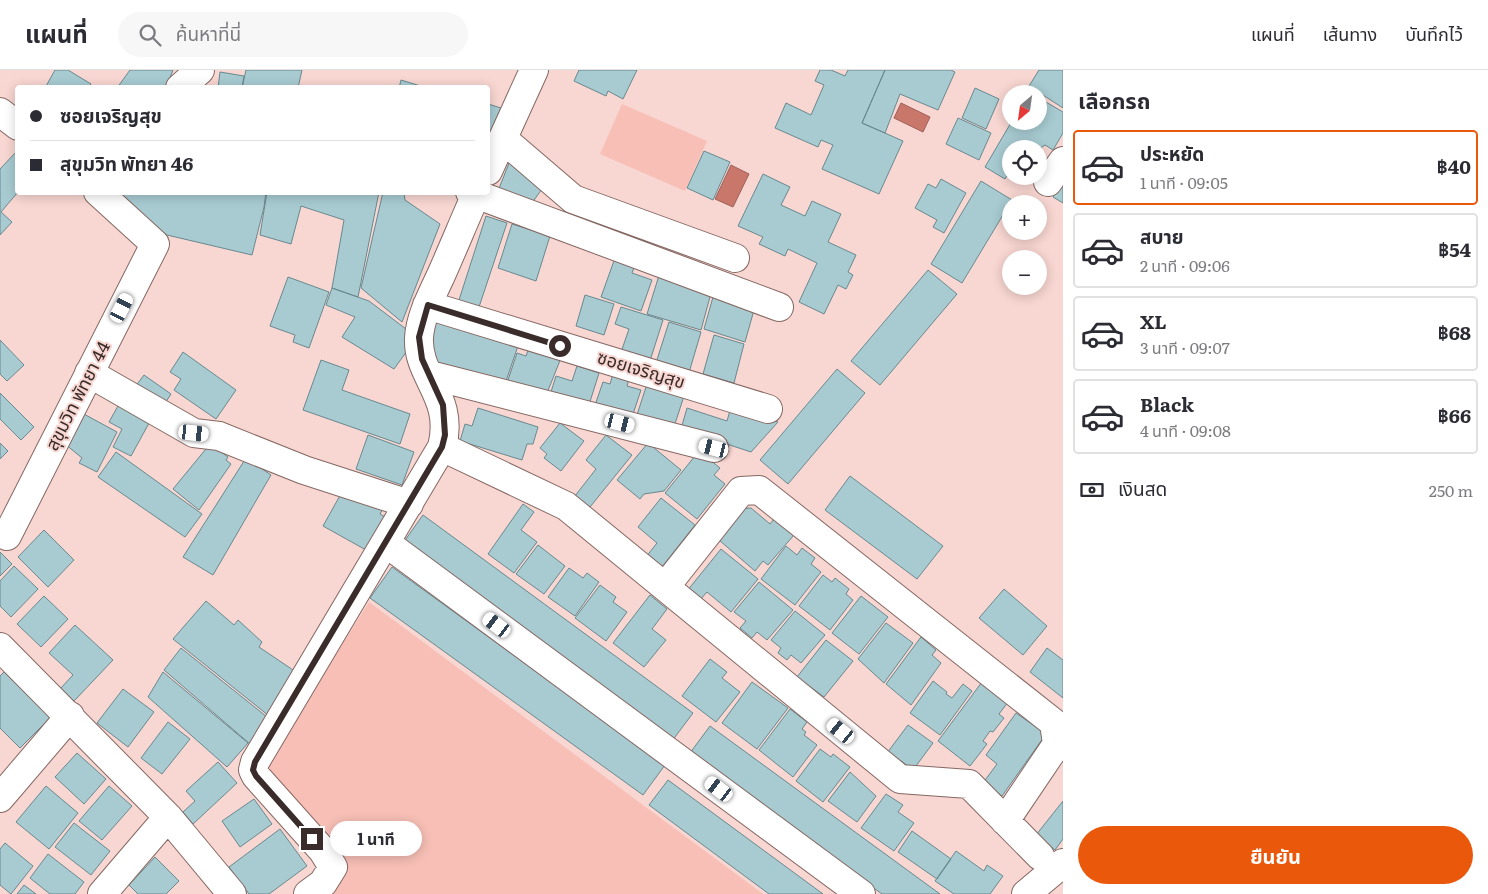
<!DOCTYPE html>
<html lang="th">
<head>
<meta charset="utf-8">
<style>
  :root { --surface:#fff; --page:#f7f7f7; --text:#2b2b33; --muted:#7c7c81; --line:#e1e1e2; --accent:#ea580c }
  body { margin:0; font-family:Literata,"Noto Sans Thai",serif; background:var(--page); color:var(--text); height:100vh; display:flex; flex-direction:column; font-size:19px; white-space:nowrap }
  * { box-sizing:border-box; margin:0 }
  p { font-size:16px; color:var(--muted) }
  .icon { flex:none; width:28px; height:28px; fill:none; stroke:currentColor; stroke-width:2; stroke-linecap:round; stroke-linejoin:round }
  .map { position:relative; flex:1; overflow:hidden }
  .details { display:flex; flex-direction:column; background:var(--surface); width:425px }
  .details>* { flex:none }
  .banner { position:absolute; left:15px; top:15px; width:475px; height:110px; border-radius:5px; box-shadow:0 2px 12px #0003; display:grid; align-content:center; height:110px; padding:0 15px; background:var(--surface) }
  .needle { width:32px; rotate:209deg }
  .tools { position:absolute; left:1002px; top:15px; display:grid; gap:10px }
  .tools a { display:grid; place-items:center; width:45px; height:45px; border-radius:50%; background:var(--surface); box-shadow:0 2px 12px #0003; font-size:25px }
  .end { position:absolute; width:22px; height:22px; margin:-11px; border:6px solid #392c2a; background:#fff; box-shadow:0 0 0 2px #fff }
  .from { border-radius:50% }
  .bubble { position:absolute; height:35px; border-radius:18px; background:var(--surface); box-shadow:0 2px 12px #0003; font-size:16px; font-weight:700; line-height:35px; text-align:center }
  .car { position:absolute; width:15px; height:30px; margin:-15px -8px; border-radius:6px; box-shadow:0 0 4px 1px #0007; background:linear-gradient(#fff 24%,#345 0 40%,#fff 0 76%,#345 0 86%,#fff 0) }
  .banner b { display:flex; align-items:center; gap:18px; height:48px; font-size:19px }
  .banner b+b { border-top:1px solid var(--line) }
  .banner i { width:12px; height:12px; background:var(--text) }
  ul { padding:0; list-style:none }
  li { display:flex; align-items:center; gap:15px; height:75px; margin:0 10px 8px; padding:0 5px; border:2px solid var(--line); border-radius:5px }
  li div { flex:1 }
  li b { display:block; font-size:19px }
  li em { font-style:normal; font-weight:700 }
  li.active { border-color:var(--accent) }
  li>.icon { width:45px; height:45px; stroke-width:1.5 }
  h2 { padding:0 15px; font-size:22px; line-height:60px }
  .pay { display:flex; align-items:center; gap:12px; height:55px; padding:0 15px; font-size:19px }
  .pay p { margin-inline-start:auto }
  .action { display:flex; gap:10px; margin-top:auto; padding:10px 15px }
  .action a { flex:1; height:58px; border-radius:30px; background:var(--accent); color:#fff; font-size:20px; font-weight:700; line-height:58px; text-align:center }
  header { display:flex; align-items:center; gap:30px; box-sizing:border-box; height:70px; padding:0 25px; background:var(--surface); border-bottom:1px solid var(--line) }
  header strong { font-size:24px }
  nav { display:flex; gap:28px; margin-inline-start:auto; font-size:18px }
  .search { width:350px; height:45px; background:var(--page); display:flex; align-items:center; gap:12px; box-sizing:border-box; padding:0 18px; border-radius:28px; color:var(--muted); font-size:19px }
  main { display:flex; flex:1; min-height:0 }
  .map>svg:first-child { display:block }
</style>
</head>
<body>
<header>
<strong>แผนที่</strong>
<div class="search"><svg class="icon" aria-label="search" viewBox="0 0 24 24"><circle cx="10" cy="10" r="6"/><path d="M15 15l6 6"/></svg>ค้นหาที่นี่</div>
<nav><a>แผนที่</a><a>เส้นทาง</a><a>บันทึกไว้</a></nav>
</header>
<main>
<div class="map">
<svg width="1063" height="824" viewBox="0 0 1063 824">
  <rect width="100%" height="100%" fill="#f8d6d1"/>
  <path fill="#f7bfb6" d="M622 34 707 71 685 121 600 84Z
    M369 532 763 824H331L344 801 264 698Z"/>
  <path fill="#c9776b" stroke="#9e6058" d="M901 33 930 47 923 62 894 48Z
    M731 95 749 104 733 137 715 129Z"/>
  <path fill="#a7cbd1" stroke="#68898f" d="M55 0H68L91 14 88 18H45Z
    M130 0H173L166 18H117Z
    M246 0H302L298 18H242Z
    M579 0H637L623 29 608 21 606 26 574 11Z
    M820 0H831L845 6 848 0H885L862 53 903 71 879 124 822 99 833 75 821 70 818 77 775 58 786 33 811 45 824 15 815 11Z
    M885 0H951L955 2 938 40 900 24 885 63 862 53Z
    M1039 0H1063V38L1029 16Z
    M220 2 244 6 242 18H218Z
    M401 10 427 18H399Z
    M975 18 999 29 986 59 962 48Z
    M1039 28 1063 42V63L1053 80 1045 75 1039 79H1011V98L1005 109 985 97 1012 51H1039Z
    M488 34 501 38 488 69Z
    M958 48 991 63 979 90 946 74Z
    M18 80V122L1 142 12 152 0 165V99Z
    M704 81 730 92 713 130 687 118Z
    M509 93 521 95 544 116 532 133 498 121Z
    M763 104 790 117 781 135 805 146 812 131 841 144 828 172 856 185 848 202 853 205 846 219 838 215 824 244 799 232 817 193 788 179 785 186 759 174 763 167 738 156Z
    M941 109 966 123 944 163 933 157 937 150 915 138 928 114 936 118Z
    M981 111 1012 130 962 213 931 194Z
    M1063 111V133L1053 127Z
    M121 122H266L264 137 252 185 167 165 142 148 126 133Z
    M267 122H379L358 227 332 218 344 150 301 136 291 174 260 165Z
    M383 122H404L405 130 440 154 402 252 361 218Z
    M486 146 507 153 479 237 459 230Z
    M512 154 550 166 536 211 498 198Z
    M615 188 635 195 632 203 652 210 641 241 601 227Z
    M661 199 711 223 701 260 647 244Z
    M928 200 957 224 880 315 851 291Z
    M288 207 329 222 309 278 293 272 295 265 270 256Z
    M332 218 369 231 410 262 407 281 394 299 342 267 355 247 326 235Z
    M585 225 614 234 604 265 576 256Z
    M713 227 754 240 745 272 704 259Z
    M621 237 663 250 648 297 619 288 629 259 615 254Z
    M431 247 520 270 504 317 456 306 428 285Z
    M669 252 701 262 688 306 655 296Z
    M714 265 744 274 734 313 703 304Z
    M0 270 24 295 7 311 0 304Z
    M530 275 561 288 547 323 507 313 517 283 526 286Z
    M183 282 236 320 216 349 174 320 181 309 170 302Z
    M321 290 349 300 342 320 410 344 400 374 303 340Z
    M577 296 599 303 588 338 550 325 556 306 572 311Z
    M837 299 865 323 788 414 760 390Z
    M613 304 629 309 627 316 641 320 631 350 594 338 603 312 610 314Z
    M144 305 171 324 160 341 132 321Z
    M647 314 684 326 672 363 635 351Z
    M0 323 34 357 21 370 0 349Z
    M123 327 154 344 131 386 113 377 122 359 109 352Z
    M731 337 778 352 751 382 681 359 687 338 727 351Z
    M478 338 538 357 533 374H527L522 390 460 371 465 354 472 356Z
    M82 343 117 362 97 402 79 393 82 388 65 374Z
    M560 353 584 371 561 401 544 388 547 384 540 378Z
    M368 365 414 382 402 415 356 399Z
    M606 365 632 385 586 442 571 431 596 399 586 390Z
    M0 373 8 381 0 389Z
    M648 373 681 400 664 421 644 424 640 429 617 410Z
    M210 374 228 387 226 390 231 394 199 440 173 419Z
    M699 381 720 398 714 405 725 414 697 449 665 423Z
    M116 382 202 444 185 467 98 407Z
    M246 388 271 405 213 505 183 487Z
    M850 406 943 476 917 509 825 440Z
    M342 422 384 437 380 444 385 447 366 480 323 456Z
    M661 428 695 455 661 498 646 487 657 473 638 457Z
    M523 434 534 442 521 460 537 472 514 503 488 484Z
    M751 438 770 454 774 449 794 465 768 495 763 491 755 501 719 470 735 439Z
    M423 445 693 643 672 671 403 473Z
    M44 460 74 490 48 517 18 487Z
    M538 475 565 496 544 524 516 504Z
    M786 476 797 485 802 478 815 488 811 494 821 502 795 535 761 509Z
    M721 479 758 509 731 542 707 522 699 531 687 521Z
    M0 482 12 494 0 506Z
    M14 496 38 519 11 547 0 536V511Z
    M392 497 665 695 643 725 370 528Z
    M569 498 583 508 587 503 599 512 575 546 548 527Z
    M823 505 832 512 835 508 849 519 846 524 853 530 830 560 799 536Z
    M759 512 793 540 767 570 757 562 752 568 740 558 746 551 734 542Z
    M600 515 616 527 613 532 627 542 606 571 575 548Z
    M1004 519 1047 556 1023 585 979 548Z
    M650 525 667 539 652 559 666 570 644 597 613 573Z
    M44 526 68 549 41 577 17 554Z
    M861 526 888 547 859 584 832 563Z
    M206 531 234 555 238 550 262 572 259 577 299 604 269 646 173 569Z
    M795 541 825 565 801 593 791 585 787 590 778 583 781 578 771 570Z
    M886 553 913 573 884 613 858 589Z
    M75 555 113 590 74 631 60 619 73 605 49 583Z
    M921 567 936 580 932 585 941 593 911 635 886 614Z
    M826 570 853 591 824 627 797 607Z
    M181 578 267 647 250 674 164 600Z
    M1047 578 1063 590V628L1030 602Z
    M710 589 727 602 722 608 740 622 716 652 682 626Z
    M4 602 50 648 20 678 0 658V606Z
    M163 602 248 673 227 697 148 627Z
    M933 611 947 622 946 624 952 628 963 614 972 621 940 665 910 643Z
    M752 612 788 638 757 679 722 653Z
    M982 612 1008 632 999 644 1004 648 993 662 990 661 983 671 987 674 970 696 938 671Z
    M123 619 154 642 128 677 97 653Z
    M790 639 807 652 802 659 806 662 804 665 817 675 793 707 759 680Z
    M1016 643 1046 664 1002 726 983 713 997 694 986 685Z
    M168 652 190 669 162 704 141 688Z
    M908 655 933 673 913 700 900 690 895 696 884 687Z
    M710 656 940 824H882L690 683Z
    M820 679 831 687 833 684 850 697 823 732 796 711Z
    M77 683 106 709 84 734 55 707Z
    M218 692 237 713 193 754 183 742 195 731 186 721Z
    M850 702 876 726 857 752 828 731Z
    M668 710 823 824H769L649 735Z
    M46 716 78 743 49 779 16 752Z
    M109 716 132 736 102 770 79 751Z
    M886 724 903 735 898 742 914 753 894 781 861 758Z
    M254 729 272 754 240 777 222 751Z
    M1063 731V769L1055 780 1036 765Z
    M74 753 110 781 91 805 55 777Z
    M280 759 307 796 269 824H249L229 797Z
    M912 761 951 789 937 809 898 782Z
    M5 773 33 796 11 824 0 815V779Z
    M956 781 984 801 987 795 1003 806 990 824H954L935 811Z
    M48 784 84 812 75 824H50L30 808Z
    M155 787 179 811 166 824H138L129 815Z
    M24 815 36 824H17Z"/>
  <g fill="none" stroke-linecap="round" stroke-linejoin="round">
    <g stroke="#856863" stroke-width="30">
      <path id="minor" d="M180 18 200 0
        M0 42 18 56
        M503 69 573 129 735 188
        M488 101 534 0
        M1048 112 1063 91
        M470 122 779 237
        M427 235 768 339
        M89 303 194 363 219 366 304 400 409 434
        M430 305 714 378
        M442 377 566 436 900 709 969 714 1040 786
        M7 466 155 174 98 122
        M386 473 861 824
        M665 517 741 421 759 420 1054 653 1057 674 1005 751
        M0 577 168 747 232 824
        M0 728 70 646
        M102 824 168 747
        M308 824 323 813 333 797 323 781 256 706 253 700 255 692 442 377C455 327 417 307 419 268 420 246 433 223 442 203 454 176 465 149 477 122
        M1026 824 1063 793"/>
    </g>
    <use href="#minor" stroke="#fff" stroke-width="28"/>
  </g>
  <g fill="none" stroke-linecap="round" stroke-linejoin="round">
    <path stroke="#392c2a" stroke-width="6" d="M312 769 256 706 253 700 255 692 442 377 445 365 443 335 422 289 419 267 428 235 560 276"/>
  </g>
  <g text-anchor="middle" stroke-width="4" stroke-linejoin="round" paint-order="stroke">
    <g font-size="18" fill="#392c2a" stroke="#f8d6d1">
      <text transform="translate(641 300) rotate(17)" y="6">ซอยเจริญสุข</text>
      <text transform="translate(78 326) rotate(-63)" y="6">สุขุมวิท พัทยา 44</text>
    </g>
  </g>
</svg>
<div class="tools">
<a><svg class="needle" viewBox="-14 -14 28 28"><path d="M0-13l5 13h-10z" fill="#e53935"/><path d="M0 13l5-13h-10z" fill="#7c7c81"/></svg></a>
<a><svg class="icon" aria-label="locate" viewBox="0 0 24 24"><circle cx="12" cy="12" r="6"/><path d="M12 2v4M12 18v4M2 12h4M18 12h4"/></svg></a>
<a>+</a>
<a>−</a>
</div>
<i class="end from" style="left:560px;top:276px"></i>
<i class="end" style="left:312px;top:769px"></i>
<div class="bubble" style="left:330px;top:751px;width:92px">1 นาที</div>
<i class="car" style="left:122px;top:238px;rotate:27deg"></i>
<i class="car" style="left:620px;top:353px;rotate:104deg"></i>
<i class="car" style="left:194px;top:363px;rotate:96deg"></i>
<i class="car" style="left:714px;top:378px;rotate:284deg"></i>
<i class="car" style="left:497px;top:555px;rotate:307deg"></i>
<i class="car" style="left:841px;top:661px;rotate:309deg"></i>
<i class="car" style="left:719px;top:719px;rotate:307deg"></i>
<div class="banner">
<b><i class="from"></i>ซอยเจริญสุข</b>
<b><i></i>สุขุมวิท พัทยา 46</b>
</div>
</div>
<section class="details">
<h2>เลือกรถ</h2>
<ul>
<li class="active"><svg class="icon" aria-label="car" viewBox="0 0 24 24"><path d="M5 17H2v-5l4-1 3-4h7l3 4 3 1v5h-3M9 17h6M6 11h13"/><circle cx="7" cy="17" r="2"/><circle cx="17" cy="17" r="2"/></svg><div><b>ประหยัด</b><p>1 นาที · 09:05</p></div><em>฿40</em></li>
<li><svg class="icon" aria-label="car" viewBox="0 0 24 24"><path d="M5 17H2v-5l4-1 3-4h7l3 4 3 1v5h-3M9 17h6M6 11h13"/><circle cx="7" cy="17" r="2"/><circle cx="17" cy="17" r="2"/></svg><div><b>สบาย</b><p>2 นาที · 09:06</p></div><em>฿54</em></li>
<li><svg class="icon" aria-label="car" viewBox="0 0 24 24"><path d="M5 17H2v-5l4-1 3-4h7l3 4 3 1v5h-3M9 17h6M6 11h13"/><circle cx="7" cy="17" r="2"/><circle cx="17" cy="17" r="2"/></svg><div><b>XL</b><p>3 นาที · 09:07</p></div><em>฿68</em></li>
<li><svg class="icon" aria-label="car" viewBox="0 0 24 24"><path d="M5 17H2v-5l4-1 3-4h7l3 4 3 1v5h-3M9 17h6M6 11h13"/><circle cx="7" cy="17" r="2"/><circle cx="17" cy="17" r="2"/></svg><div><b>Black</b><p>4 นาที · 09:08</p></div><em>฿66</em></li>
</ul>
<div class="pay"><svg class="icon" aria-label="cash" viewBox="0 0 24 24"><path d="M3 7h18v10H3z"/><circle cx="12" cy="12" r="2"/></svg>เงินสด<p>250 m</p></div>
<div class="action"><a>ยืนยัน</a></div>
</section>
</main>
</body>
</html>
